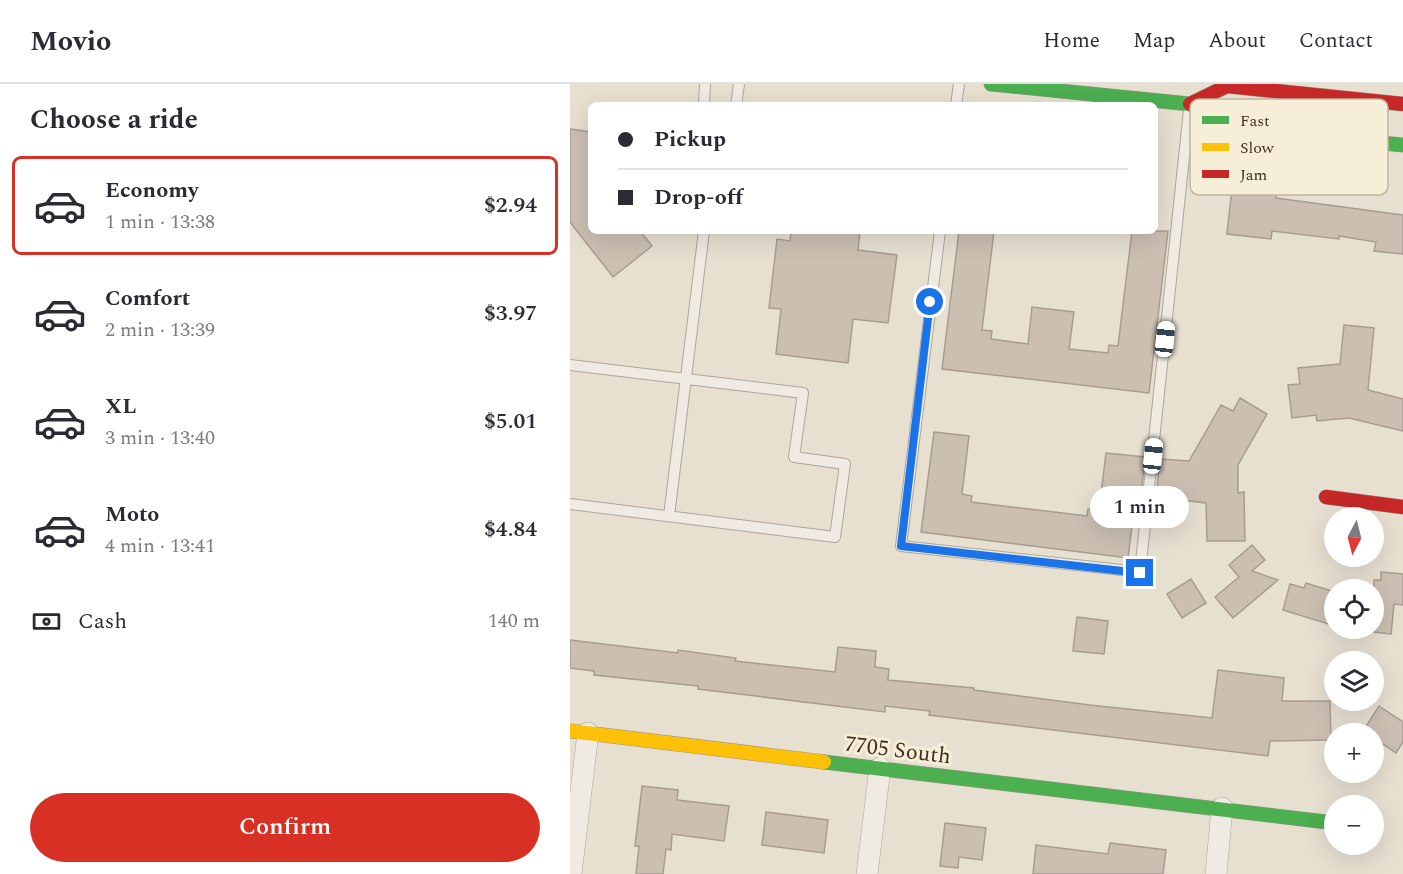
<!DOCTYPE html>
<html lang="en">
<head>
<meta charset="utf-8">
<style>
  :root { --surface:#fff; --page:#f7f7f7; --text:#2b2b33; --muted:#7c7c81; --line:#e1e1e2; --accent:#d93025 }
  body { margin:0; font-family:Spectral,serif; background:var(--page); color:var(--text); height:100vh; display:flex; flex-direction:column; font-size:22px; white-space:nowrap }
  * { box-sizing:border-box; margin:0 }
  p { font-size:20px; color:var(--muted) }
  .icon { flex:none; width:33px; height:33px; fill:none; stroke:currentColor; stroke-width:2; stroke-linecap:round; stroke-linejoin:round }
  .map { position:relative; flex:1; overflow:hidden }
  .side { display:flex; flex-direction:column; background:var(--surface); width:570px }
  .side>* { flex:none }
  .hud { position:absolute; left:18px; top:18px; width:570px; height:132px; border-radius:9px; box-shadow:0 6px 24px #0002; display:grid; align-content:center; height:132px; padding:0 30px; background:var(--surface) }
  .needle { width:39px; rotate:187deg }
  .controls { position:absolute; left:754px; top:423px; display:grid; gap:12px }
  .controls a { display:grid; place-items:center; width:60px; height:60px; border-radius:50%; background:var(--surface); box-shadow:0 6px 24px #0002; font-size:30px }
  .end { position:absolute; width:27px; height:27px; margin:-14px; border:8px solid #1a73e8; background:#fff; box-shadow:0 0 0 3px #fff }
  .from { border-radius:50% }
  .bubble { position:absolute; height:42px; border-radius:21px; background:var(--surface); box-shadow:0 6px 24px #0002; font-size:20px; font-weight:600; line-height:42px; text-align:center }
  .car { position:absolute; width:18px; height:36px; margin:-18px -9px; border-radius:8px; box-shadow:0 0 4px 2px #0007; background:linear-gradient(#fff 24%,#345 0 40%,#fff 0 76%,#345 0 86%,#fff 0) }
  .hud b { display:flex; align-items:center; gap:21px; height:57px; font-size:22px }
  .hud b+b { border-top:2px solid var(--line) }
  .hud i { width:15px; height:15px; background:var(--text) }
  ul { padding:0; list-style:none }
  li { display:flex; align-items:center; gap:18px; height:99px; margin:0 12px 9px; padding:0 18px; border:3px solid transparent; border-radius:9px }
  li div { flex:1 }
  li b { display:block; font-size:22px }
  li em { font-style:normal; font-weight:600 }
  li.selected { border-color:var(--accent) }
  li>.icon { width:54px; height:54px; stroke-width:1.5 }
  h2 { padding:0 30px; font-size:27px; line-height:72px }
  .pay { display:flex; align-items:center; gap:15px; height:66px; padding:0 30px; font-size:22px }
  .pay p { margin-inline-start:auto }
  .action { display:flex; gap:12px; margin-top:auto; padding:12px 30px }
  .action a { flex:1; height:69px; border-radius:36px; background:var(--accent); color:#fff; font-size:24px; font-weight:600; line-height:69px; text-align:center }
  header { display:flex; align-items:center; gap:36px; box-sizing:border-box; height:84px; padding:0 30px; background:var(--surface); border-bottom:2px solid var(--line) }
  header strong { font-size:28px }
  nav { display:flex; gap:33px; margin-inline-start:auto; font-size:21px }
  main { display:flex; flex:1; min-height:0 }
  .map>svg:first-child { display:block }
</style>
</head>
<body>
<header>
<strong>Movio</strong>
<nav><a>Home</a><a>Map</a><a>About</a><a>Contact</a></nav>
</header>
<main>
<section class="side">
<h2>Choose a ride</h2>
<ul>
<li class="selected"><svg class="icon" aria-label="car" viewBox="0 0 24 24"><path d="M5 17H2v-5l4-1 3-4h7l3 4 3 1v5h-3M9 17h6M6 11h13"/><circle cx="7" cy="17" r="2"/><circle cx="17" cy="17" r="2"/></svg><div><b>Economy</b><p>1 min · 13:38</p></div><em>$2.94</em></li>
<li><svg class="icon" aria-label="car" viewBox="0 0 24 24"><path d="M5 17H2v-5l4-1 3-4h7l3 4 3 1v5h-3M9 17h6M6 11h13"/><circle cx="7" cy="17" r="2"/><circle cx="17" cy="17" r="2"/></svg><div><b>Comfort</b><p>2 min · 13:39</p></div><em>$3.97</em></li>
<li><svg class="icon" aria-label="car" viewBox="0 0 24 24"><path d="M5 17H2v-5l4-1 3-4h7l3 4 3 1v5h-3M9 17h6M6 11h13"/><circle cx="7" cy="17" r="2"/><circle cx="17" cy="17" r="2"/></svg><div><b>XL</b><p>3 min · 13:40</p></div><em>$5.01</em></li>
<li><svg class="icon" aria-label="car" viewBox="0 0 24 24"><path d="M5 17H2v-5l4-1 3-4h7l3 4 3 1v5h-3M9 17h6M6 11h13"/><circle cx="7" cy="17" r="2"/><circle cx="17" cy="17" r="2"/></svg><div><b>Moto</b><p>4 min · 13:41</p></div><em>$4.84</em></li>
</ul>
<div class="pay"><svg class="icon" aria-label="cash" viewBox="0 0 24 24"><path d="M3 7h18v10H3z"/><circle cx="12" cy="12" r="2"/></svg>Cash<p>140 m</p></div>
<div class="action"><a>Confirm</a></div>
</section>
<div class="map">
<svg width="833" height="790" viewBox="0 0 833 790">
  <rect width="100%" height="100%" fill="#e7e0d1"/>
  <path fill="#cbbfb2" stroke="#a89c90" stroke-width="1.5" d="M0 45 21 48V147H70L82 162 43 193 0 138Z
    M662 104 707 110 706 114 833 131V170L804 167 806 158 769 152V155L702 147 701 155 657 150Z
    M221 147H290L288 166 327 171 318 239 283 235 278 279 206 270 211 225 199 224 207 155 220 157Z
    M389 147H424L412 246 422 247 421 255 458 260 462 223 504 228 499 265 538 269 539 261 548 262 562 147H598L579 309 372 285Z
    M774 241 804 244 798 306 833 315V347L779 334 747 337 746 331 722 334 718 301 730 300 728 284 770 280Z
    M670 314 697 330 668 381V409L674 408 675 457H637L636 419 586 413 590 375 619 377 651 321 663 327Z
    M364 348 399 352 392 410 402 412 401 418 517 432 518 425 529 426 536 369 575 373 571 411 566 410 558 474 351 448Z
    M682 461 695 476 682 487 708 496 663 534 645 513 669 493 659 481Z
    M811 488 833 490V521L824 520 821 550 804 548V496H811Z
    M621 495 636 519 612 534 597 510Z
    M736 499 765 508V542L713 526 720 500 734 504Z
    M507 533 538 537 534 570 503 567Z
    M0 556 108 569V566L166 574 165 577 265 588 268 563 306 567 305 583 319 585 318 596 404 604V606L520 621 642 634 648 586 714 594 712 617H760L761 656 700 657 698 672 359 631 360 627 315 622V628L128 605V602L24 591V587L0 584Z
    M809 622 833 638V658L826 669 804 654V650L793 647Z
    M72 702 108 706 107 716 159 722 154 757 102 750 101 766 96 765 93 790H66L69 762H65Z
    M196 728 258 736 254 769 192 761Z
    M375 739 416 744 412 776 389 773 388 784 370 782Z
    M540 759 596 766 593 790H463L466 761 538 770Z"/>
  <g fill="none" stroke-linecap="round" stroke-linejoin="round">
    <g stroke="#ada599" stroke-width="12">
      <path id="lane" d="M134 21 135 0
        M166 21 169 0
        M386 21 389 0
        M370 147 331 462 570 488 619 26
        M0 281 233 309 224 373 275 380 265 453 0 420
        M99 432 134 147"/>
    </g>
    <g stroke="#ada599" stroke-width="22">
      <path id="street" d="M1 790 18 649
        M297 790 310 684
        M646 790 652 724"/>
    </g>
    <g stroke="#9c958a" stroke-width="15">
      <path id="fast" d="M421 0 620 20 653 43 833 61
        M254 678 765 739"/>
    </g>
    <g stroke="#9c958a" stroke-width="15">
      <path id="slow" d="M0 647 254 678"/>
    </g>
    <g stroke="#9c958a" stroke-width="15">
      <path id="jam" d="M620 20 657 2 833 20
        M756 413 833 423"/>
    </g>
    <use href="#lane" stroke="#efebe3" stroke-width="10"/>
    <use href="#street" stroke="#efebe3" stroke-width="21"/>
    <use href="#fast" stroke="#4caf50" stroke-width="14"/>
    <use href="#slow" stroke="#ffc107" stroke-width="14"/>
    <use href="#jam" stroke="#c62828" stroke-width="14"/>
  </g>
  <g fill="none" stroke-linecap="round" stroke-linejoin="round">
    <path stroke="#1a73e8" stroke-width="8" d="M360 218 331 462 570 489"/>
  </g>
  <g text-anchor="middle" stroke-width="6" stroke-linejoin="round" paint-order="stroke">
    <g font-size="22" fill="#3d2e20" stroke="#f7eed8">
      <text transform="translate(328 665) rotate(7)" y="8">7705 South</text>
    </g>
  </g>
  <rect x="620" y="15" width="198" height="96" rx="9" fill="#f7eed8" stroke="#bfb4a1" stroke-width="1.5"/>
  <rect x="632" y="32" width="27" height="8" fill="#4caf50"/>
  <rect x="632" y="59" width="27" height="8" fill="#ffc107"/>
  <rect x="632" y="86" width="27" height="8" fill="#c62828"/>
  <g font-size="16" fill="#3d2e20">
    <text x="670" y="42">Fast</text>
    <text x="670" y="69">Slow</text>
    <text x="670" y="96">Jam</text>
  </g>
</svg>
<div class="controls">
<a><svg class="needle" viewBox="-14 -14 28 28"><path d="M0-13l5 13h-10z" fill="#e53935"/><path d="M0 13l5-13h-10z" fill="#7c7c81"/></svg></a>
<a><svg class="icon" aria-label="locate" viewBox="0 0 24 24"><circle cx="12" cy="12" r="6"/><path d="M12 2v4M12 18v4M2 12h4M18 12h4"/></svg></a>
<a><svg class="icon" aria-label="layers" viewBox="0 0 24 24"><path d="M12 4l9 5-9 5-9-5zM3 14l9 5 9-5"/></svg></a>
<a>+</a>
<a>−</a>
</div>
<i class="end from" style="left:360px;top:218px"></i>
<i class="end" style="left:570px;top:489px"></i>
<div class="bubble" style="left:520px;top:402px;width:99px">1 min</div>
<i class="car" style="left:595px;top:255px;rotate:6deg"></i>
<i class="car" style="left:583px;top:372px;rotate:6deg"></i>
<div class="hud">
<b><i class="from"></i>Pickup</b>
<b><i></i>Drop-off</b>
</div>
</div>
</main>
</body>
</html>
